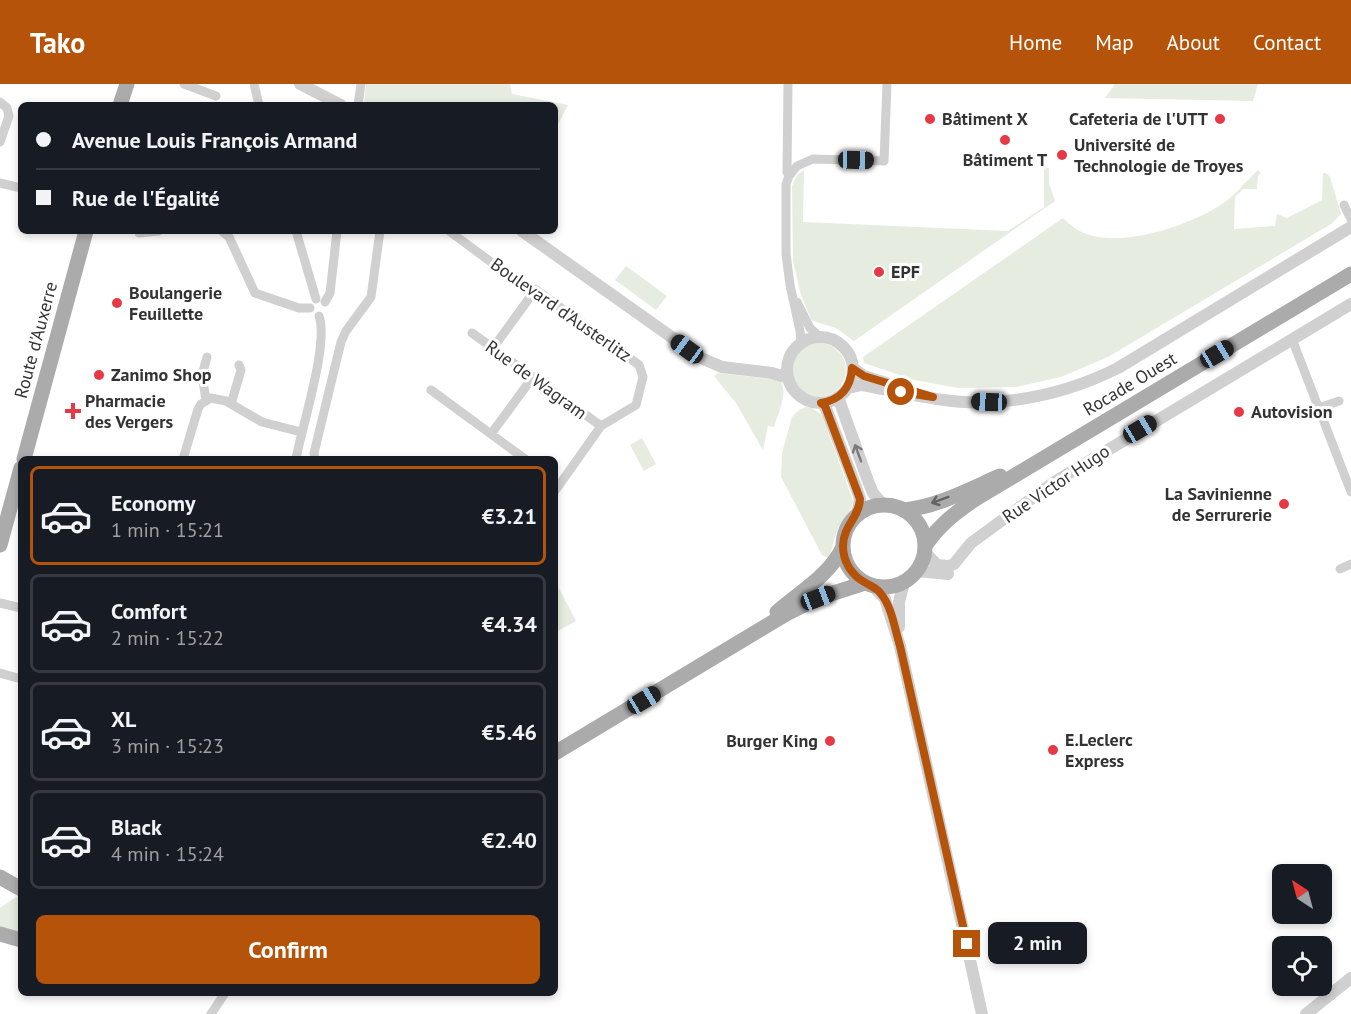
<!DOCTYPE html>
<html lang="en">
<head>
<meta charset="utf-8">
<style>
  :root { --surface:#171b24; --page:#20242c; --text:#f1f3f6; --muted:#9ea1a6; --line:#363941; --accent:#b45309 }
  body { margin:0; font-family:"PT Sans",sans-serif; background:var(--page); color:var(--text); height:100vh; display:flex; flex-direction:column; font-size:22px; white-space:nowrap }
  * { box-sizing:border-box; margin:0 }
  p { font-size:20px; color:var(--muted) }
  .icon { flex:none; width:33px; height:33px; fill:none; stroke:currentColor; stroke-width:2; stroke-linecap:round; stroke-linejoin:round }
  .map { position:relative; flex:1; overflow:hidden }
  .sheet { position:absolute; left:18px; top:372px; width:540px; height:540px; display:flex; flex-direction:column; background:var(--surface); border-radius:9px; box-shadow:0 3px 9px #0003 }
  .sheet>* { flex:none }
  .banner { position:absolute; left:18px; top:18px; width:540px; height:132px; border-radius:9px; box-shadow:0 3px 9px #0003; display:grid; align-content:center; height:132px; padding:0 18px; background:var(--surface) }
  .needle { width:39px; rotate:324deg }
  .buttons { position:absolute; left:1272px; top:780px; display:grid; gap:12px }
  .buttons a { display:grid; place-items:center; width:60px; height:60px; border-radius:9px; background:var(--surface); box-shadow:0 3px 9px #0003; font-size:30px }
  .end { position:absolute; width:27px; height:27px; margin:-14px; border:8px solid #b45309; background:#fff; box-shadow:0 0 0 3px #fff }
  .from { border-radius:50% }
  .bubble { position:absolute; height:42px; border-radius:9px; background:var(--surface); box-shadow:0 3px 9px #0003; font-size:20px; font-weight:800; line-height:42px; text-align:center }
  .car { position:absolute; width:18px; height:36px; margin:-18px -9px; border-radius:8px; box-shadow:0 0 4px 2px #0007; background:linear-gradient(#222 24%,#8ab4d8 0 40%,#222 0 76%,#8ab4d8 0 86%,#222 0) }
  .banner b { display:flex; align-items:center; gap:21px; height:57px; font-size:22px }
  .banner b+b { border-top:2px solid var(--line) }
  .banner i { width:15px; height:15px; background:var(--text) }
  ul { padding:10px 0 0; list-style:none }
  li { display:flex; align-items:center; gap:18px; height:99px; margin:0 12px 9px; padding:0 6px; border:3px solid var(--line); border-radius:9px }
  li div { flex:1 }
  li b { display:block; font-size:22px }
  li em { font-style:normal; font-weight:800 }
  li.current { border-color:var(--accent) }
  li>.icon { width:54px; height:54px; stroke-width:1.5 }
  .action { display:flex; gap:12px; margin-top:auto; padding:12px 18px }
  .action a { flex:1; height:69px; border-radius:9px; background:var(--accent); color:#fff; font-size:24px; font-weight:800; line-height:69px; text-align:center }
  header { display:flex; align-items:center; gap:36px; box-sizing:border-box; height:84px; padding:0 30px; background:var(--accent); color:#fff }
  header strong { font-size:28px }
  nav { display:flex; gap:33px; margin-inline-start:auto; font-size:21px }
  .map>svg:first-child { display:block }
</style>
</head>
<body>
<header>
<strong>Tako</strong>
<nav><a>Home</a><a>Map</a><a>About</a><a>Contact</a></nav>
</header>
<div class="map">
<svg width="1351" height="930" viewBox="0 0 1351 930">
  <rect width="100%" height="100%" fill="#fff"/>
  <path fill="#e6ecdf" d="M366 0H510L512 10 568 21 555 46V21H364Z
    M1115 0H1258L1253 17 1105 14Z
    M1044 84H1049V99L1055 117 854 257 836 244 813 237 811 235 801 211 793 177 792 102 797 91 804 86 803 138 1008 147 1044 123Z
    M1258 86 1261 89 1258 92 1257 105H1243L1235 113 1234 145 1275 142 1277 130 1287 134 1322 116 1323 89H1326L1330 93 1341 130 1331 140 1108 273 1061 293 1016 303 958 304 915 296 864 279 863 273 1063 134C1071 142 1079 148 1090 151 1129 163 1198 139 1229 115 1239 106 1249 95 1258 86Z
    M626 182 667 212 656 226 615 196Z
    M792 286a27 27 0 1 1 54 0a27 27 0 1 1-54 0Z
    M718 289 780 296C789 309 778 329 774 343L768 342 763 366 736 319 714 292Z
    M806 323 812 324 822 331 853 417C852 429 842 436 837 447 833 456 833 465 828 474L822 471 781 393 782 369 792 333 799 326Z
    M642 354 656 380 644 387 630 361Z
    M555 497 576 537 556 548 555 547Z
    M19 811 21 812V850L0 846V824Z"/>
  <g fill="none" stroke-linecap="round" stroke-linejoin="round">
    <path stroke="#d0d0d0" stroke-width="9" d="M184 0 216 12
      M254 0 259 21
      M788 0 787 88 789 92
      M0 18 7 24 9 32 0 58
      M358 21 361 0
      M0 99 21 104
      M1344 121 1351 135
      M222 147 229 153 255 209 299 224H310
      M296 147 316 215
      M449 147 533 209 535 205 639 281 643 293 636 321 601 342 555 407
      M139 149 159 147
      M325 218 330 209 337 147
      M797 218 810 244 820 253
      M472 249 601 342
      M1292 255 1351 408
      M801 259 800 247 790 201 786 170V100L789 92 797 82 813 75 884 77 887 0
      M493 264 533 209
      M431 306 525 375
      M206 316 202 291 207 273
      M231 320 241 286 239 281
      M1319 324 1339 317
      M491 350 533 293
      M183 375 198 325 201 320 211 314 226 317 262 338 301 348
      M296 375C302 342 329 260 319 232
      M315 375 314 369 341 258 346 247 371 213 380 147
      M1340 485 1351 480
      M0 519 21 524
      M0 589 21 595
      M211 930 225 909"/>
    <path stroke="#d0d0d0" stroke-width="12" d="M300 0 341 21
      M522 147 701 274 722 283 772 289 788 294
      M787 286a33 33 0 1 1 66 0a33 33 0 1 1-66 0Z
      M853 284 864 292 886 299
      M848 304 862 301C900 308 951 321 990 318 1034 316 1078 304 1118 284L1351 143
      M838 313 868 397 873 409 883 421
      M821 319 825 322 856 403 860 415 857 431
      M925 468 937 481 949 482 954 480 971 459 1053 399 1351 220
      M917 487 948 490
      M873 502 885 515 900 562 982 930
      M899 543V518L904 498
      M1306 930 1351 894"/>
    <path stroke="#ababab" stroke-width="15" d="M120 21 127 0
      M24 375 86 147
      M843 462a41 41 0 1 1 82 0a41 41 0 1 1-82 0Z
      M904 426C937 423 970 405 1000 392
      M0 461 21 384
      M925 462C939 441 956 428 977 414L1351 190
      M777 528C801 507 829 492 843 463
      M555 669 786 530 818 514 865 499
      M0 793 21 805
      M0 850 21 856"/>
  </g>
  <defs><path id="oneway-shaft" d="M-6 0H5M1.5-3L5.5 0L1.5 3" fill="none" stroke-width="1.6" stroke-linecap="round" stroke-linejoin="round" transform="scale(1.5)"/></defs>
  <use stroke="#7a7a7a" href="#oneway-shaft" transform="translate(858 369) rotate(-110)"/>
  <use stroke="#636363" href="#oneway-shaft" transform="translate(940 416) rotate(160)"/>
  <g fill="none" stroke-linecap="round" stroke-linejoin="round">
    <path stroke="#b45309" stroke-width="8" d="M901 308 933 313 864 292 852 284C851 303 841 316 821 319L825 322 860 415C859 434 843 442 843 462 843 478 852 492 866 499 872 503 877 504 881 510 892 523 895 546 900 562L967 860"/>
  </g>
  <g fill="#e63946" stroke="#fff" stroke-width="2">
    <circle cx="930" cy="35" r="6"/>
    <circle cx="1220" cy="35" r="6"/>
    <circle cx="1005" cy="56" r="6"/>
    <circle cx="1062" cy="71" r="6"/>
    <circle cx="879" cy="188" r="6"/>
    <circle cx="117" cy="219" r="6"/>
    <circle cx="99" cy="291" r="6"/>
    <path d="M70 318h6v6h6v6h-6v6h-6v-6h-6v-6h6z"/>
    <circle cx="1239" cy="328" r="6"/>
    <circle cx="1284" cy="420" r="6"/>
    <circle cx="830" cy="657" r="6"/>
    <circle cx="1053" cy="666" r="6"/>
  </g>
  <g text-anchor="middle" stroke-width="6" stroke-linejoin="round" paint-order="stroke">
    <g font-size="18" font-weight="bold" fill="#333" stroke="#fff" text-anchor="start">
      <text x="942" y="41">Bâtiment X</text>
      <text x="1208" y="41" text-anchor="end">Cafeteria de l'UTT</text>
      <text x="1074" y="67">Université de<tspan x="1074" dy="21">Technologie de Troyes</tspan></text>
      <text x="1005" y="82" text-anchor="middle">Bâtiment T</text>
      <text x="891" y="194">EPF</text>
      <text x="129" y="215">Boulangerie<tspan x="129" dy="21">Feuillette</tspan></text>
      <text x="111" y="297">Zanimo Shop</text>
      <text x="85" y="323">Pharmacie<tspan x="85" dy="21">des Vergers</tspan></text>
      <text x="1251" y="334">Autovision</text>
      <text x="1272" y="416" text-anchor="end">La Savinienne<tspan x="1272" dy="21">de Serrurerie</tspan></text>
      <text x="1065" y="662">E.Leclerc<tspan x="1065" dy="21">Express</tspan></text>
      <text x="818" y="663" text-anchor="end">Burger King</text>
    </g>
    <g font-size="18" fill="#333" stroke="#fff">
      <text transform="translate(561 226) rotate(35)" y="6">Boulevard d'Austerlitz</text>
      <text transform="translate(36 256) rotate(-75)" y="6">Route d'Auxerre</text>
      <text transform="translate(536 296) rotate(36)" y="6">Rue de Wagram</text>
      <text transform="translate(1130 300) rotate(-31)" y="6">Rocade Ouest</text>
      <text transform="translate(1056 400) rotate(-34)" y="6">Rue Victor Hugo</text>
    </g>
  </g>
</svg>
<div class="buttons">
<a><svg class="needle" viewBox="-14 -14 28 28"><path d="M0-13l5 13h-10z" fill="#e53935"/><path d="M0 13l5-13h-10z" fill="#9ea1a6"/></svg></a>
<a><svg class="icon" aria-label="locate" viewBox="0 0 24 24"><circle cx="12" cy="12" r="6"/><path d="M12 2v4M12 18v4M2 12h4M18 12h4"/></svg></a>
</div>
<i class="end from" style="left:901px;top:308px"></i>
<i class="end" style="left:967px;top:860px"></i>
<div class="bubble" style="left:988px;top:838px;width:99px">2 min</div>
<i class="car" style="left:856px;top:76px;rotate:91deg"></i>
<i class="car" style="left:687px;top:265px;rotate:306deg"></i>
<i class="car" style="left:1217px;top:270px;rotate:59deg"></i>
<i class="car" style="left:989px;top:318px;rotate:272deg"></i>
<i class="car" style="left:1140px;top:345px;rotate:59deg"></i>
<i class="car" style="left:818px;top:514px;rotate:69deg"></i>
<i class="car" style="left:644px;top:616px;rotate:59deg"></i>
<div class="banner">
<b><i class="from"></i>Avenue Louis François Armand</b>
<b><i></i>Rue de l'Égalité</b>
</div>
<section class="sheet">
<ul>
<li class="current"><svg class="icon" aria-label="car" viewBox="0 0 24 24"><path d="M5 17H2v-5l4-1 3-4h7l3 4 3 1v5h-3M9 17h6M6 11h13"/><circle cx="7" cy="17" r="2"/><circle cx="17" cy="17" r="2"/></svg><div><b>Economy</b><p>1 min · 15:21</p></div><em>€3.21</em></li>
<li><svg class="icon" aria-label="car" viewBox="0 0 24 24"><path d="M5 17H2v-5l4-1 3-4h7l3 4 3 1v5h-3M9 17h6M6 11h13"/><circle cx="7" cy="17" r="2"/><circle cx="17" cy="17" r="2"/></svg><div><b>Comfort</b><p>2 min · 15:22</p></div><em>€4.34</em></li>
<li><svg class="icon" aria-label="car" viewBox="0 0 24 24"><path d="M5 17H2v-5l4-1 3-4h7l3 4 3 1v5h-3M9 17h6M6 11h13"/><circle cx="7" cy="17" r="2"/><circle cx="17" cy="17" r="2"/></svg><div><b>XL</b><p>3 min · 15:23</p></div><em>€5.46</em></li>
<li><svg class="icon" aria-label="car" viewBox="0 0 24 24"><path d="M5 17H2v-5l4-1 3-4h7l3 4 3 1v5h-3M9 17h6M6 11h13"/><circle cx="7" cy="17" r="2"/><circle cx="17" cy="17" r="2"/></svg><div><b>Black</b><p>4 min · 15:24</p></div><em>€2.40</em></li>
</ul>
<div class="action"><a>Confirm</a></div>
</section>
</div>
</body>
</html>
